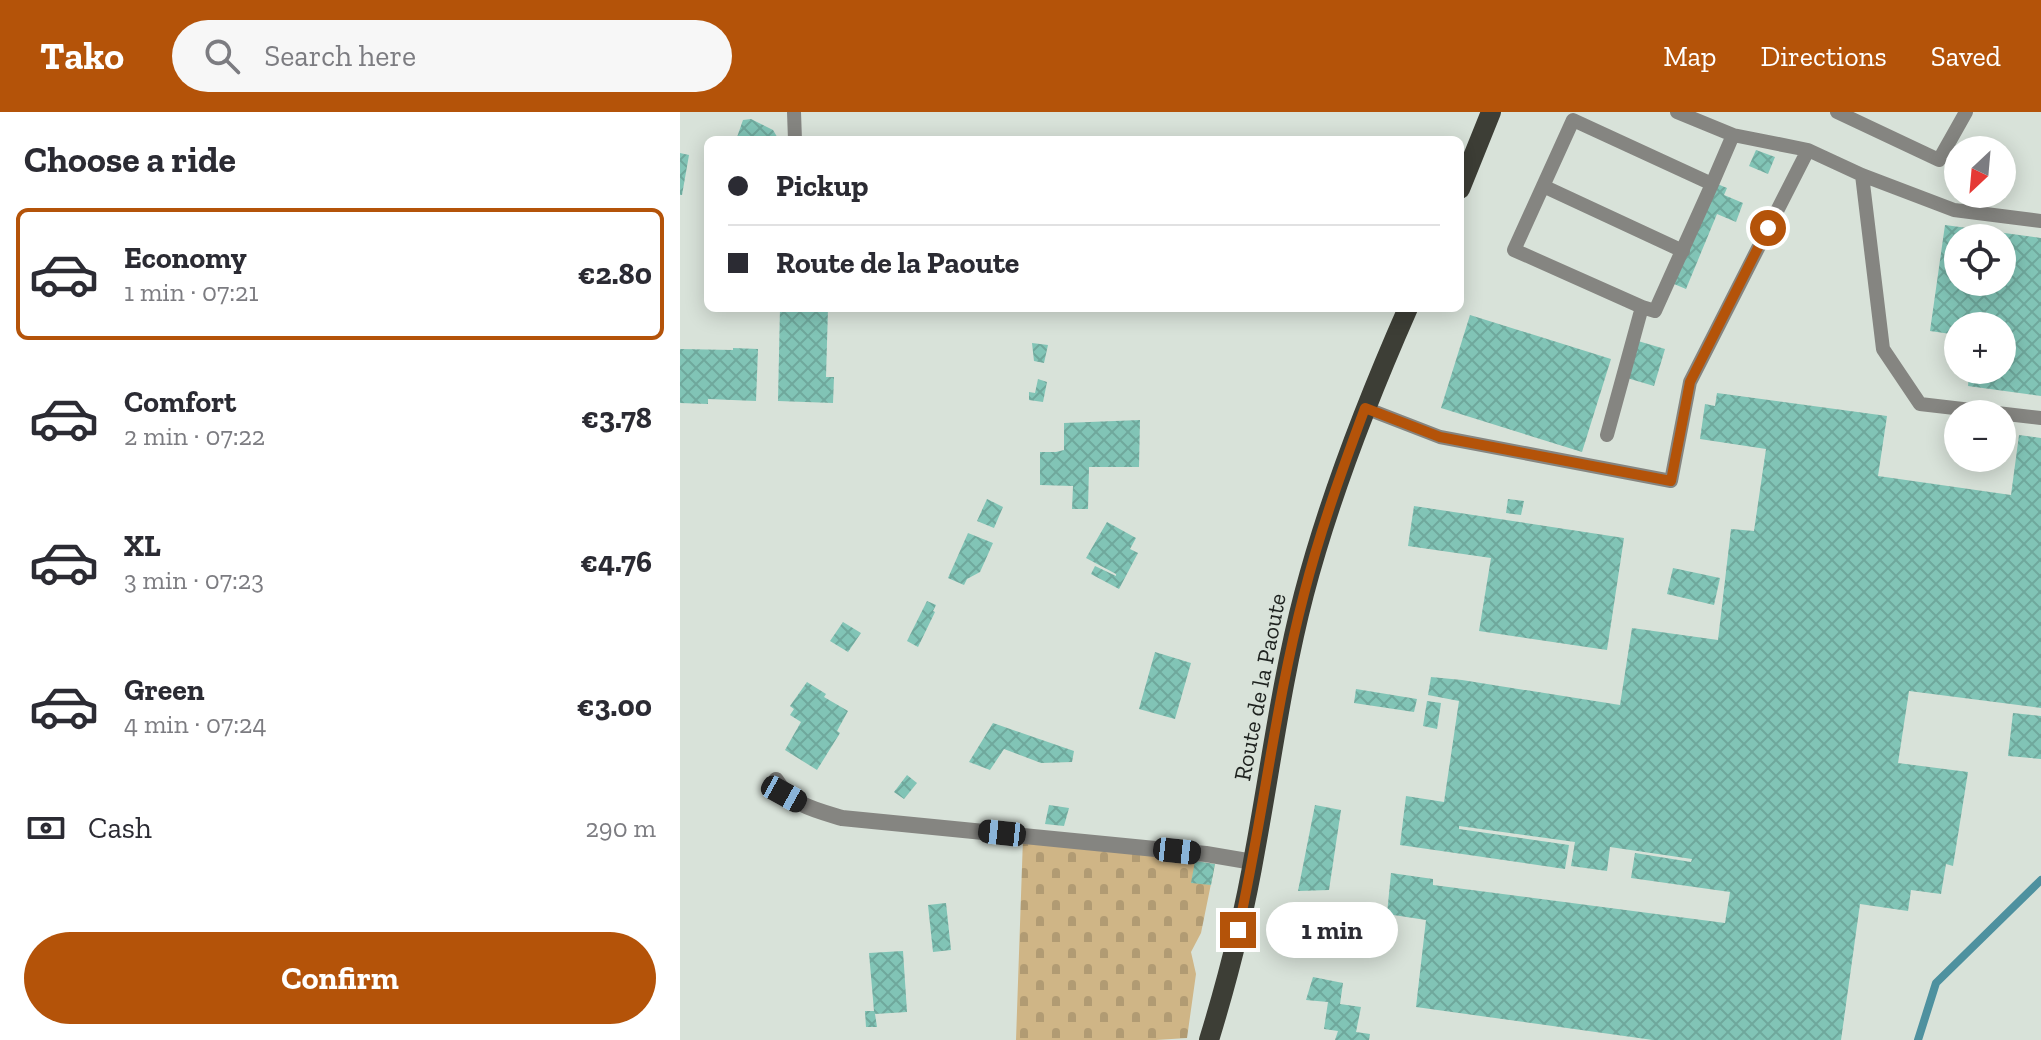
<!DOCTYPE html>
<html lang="en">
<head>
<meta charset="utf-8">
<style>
  :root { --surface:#fff; --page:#f7f7f7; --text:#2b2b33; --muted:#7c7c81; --line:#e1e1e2; --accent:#b45309 }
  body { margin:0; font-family:"Zilla Slab",serif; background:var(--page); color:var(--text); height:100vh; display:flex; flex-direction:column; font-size:30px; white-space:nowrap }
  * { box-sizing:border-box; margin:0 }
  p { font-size:26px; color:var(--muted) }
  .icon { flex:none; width:44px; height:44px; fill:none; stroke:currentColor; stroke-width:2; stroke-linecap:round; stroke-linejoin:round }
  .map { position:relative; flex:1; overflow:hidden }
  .drawer { display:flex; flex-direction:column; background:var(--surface); width:680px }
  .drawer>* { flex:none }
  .guide { position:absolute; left:24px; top:24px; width:760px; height:176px; border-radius:12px; box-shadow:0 4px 20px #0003; display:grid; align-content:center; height:176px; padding:0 24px; background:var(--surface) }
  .needle { width:52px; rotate:206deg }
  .buttons { position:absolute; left:1264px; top:24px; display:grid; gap:16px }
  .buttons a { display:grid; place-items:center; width:72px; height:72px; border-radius:50%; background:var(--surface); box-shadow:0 4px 20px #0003; font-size:40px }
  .end { position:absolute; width:36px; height:36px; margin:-18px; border:10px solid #b45309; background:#fff; box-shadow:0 0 0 4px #fff }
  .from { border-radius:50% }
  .bubble { position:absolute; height:56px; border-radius:28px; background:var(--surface); box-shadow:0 4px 20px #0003; font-size:26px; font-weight:800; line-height:56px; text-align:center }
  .car { position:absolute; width:24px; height:48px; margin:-24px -12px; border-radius:10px; box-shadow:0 0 6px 2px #0007; background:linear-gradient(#222 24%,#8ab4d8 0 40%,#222 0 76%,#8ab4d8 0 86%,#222 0) }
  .guide b { display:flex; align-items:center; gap:28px; height:76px; font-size:30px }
  .guide b+b { border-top:2px solid var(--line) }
  .guide i { width:20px; height:20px; background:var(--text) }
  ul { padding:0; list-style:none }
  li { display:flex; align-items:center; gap:24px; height:132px; margin:0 16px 12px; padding:0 8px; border:4px solid transparent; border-radius:12px }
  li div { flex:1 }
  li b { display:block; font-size:30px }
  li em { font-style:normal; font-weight:800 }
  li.active { border-color:var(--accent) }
  li>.icon { width:72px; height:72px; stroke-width:1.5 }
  h2 { padding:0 24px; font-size:36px; line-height:96px }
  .pay { display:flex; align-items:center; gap:20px; height:88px; padding:0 24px; font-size:30px }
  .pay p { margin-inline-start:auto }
  .primary-button { display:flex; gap:16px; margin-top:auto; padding:16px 24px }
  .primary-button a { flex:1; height:92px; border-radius:48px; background:var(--accent); color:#fff; font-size:32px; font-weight:800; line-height:92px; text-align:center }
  header { display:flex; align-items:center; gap:48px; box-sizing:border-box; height:112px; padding:0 40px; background:var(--accent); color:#fff }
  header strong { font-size:38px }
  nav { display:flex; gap:44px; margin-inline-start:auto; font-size:28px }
  .search { width:560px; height:72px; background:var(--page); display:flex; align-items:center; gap:20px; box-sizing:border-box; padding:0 28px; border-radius:44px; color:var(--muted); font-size:30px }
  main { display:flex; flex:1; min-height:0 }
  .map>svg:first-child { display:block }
</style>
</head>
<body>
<header>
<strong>Tako</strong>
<div class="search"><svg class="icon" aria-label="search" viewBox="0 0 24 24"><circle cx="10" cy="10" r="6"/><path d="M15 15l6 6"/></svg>Search here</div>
<nav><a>Map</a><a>Directions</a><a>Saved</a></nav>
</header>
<main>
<section class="drawer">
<h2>Choose a ride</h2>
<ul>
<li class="active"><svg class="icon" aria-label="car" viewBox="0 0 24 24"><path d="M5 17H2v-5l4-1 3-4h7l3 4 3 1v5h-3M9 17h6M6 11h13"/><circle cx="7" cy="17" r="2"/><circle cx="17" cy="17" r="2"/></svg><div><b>Economy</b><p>1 min · 07:21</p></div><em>€2.80</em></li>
<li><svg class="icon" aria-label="car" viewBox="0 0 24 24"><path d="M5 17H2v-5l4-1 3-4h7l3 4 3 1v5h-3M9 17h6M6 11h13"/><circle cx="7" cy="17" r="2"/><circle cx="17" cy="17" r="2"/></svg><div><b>Comfort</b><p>2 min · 07:22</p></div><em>€3.78</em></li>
<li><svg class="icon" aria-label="car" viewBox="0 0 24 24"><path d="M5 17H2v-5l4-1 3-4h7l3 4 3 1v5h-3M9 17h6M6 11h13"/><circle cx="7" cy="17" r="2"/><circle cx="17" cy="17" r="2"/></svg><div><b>XL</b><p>3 min · 07:23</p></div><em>€4.76</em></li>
<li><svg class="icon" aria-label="car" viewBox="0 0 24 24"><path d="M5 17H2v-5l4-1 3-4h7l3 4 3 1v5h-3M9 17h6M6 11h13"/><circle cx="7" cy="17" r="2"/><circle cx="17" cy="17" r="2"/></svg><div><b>Green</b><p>4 min · 07:24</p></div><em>€3.00</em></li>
</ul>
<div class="pay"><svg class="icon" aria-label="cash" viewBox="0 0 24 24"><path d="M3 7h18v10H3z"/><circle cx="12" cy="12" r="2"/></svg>Cash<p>290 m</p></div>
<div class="primary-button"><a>Confirm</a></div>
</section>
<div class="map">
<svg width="1361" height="928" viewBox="0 0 1361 928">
  <defs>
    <pattern id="cemetery-stones" width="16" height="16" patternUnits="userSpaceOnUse" patternTransform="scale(2)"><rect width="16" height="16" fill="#cfb586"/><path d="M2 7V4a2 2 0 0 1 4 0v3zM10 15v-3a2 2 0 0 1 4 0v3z" fill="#b19b73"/></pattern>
    <pattern id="building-cross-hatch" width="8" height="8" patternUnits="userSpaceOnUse" patternTransform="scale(2)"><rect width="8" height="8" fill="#81c4b6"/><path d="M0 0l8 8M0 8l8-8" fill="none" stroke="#6fa89c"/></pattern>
  </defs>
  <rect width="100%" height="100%" fill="#d8e2d9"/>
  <path fill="url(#cemetery-stones)" d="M343 726 535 752 521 821 511 840 516 862 507 926 476 928H336Z"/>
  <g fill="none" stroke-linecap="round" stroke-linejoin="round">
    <path stroke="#4e919f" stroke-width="8" d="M1238 928 1256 871 1361 768"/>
  </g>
  <path fill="url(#building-cross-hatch)" fill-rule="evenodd" d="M71 7 93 18 99 28H56L63 8Z
    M1076 38 1095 45 1088 62 1069 54Z
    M0 41 9 43 2 83H0Z
    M1035 71 1047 76 1044 83 1063 91 1056 110 1037 102 1006 177 994 172Z
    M1265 113 1361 126V284L1288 274 1289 263 1283 261 1275 256 1268 252 1269 241 1278 243V258H1322V214H1278V223L1250 219ZM1278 126H1322V170H1278Z
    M100 196H148L146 265H154L153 291 98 289Z
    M790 203 931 247 902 340 761 296Z
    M958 229 985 237 974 274 947 266Z
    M352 231 368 233 364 251 354 249Z
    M53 236 78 237 76 289 28 287V292L0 291V237L53 238Z
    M358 267 367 270 363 290 349 288V280L355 281Z
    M1037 281 1207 304 1198 364 1331 383 1339 323 1361 326V596L1229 579 1218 651 1288 660 1273 754 1266 752 1261 782 1231 778 1228 799 1180 792 1161 928H973L736 895 746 808 707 802 711 761 753 767V773L1045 811 1050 780 951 766 955 741 1011 750 1012 747 930 735 927 759 891 754 895 730 779 714V717L889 733 885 757 720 733 726 684 764 690 779 589 748 583 751 565 782 568 940 593 952 516 1038 528 1051 417 1074 419 1086 337 1020 327 1025 292 1035 294Z
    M460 308 459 355H409L408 397H392L393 374 360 373V340H376L384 338V311Z
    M307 387 323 395 314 416 297 409Z
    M828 387 844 389 841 403 826 401Z
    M734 394 944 426 927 538 799 519 811 446 728 434Z
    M427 410 456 426 450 437 458 441 439 477 411 462 415 454 436 464V462L406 446Z
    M288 421 313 431 300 460 287 467 284 473 268 466Z
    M993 456 1040 466 1034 493 987 482Z
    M247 489 256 493 253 499 255 500 238 535 227 529Z
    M163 510 181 521 168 540 150 529Z
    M475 540 511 551 495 607 459 597Z
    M127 570 146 582 144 585 168 599 157 619 160 621 137 658 105 638 121 610 110 603 114 597 110 594Z
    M676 577 737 587 734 600 674 591Z
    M747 589 761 591 757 617 743 614Z
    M1333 601 1361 604V647L1328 644Z
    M313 611 394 639 392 650 361 651 324 637 310 658 289 650Z
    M227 663 237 671 224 687 214 680Z
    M369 693 389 696 384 714 365 712Z
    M635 693 661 698 649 778 618 779Z
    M515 749 535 752 531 773 511 771Z
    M266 791 271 838 253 840 248 793Z
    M223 839 227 900 195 902 197 915H186L185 899H194L189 841Z
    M633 865 663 871 660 892 681 895 676 920 690 922 689 928H655L658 919 644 917 648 890 626 888Z"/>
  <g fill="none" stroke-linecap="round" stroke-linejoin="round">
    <path stroke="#858581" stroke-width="14" d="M114 0 115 28
      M997 0 1053 23 1032 72
      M1157 0 1259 48 1286 0
      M1053 23 1128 38
      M1182 63 1203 237 1240 292 1361 306
      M863 74 1003 139
      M685 296 760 325 991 369 1010 270 1128 38 1182 63 1274 98 1361 109
      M927 323 962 195 834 138 893 8 1032 72 975 199 962 195"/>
    <path stroke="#858581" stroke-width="16" d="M96 668C111 693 135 698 162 706L526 742 573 750"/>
    <path stroke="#3d3e36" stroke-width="20" d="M780 77 811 0
      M529 928C548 866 564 803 575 739 591 653 602 566 624 482 650 383 687 289 728 196"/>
  </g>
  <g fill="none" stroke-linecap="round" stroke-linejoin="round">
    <path stroke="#b45309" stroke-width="10" d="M558 818C583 707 595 593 624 482 640 419 662 358 685 296L760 325 991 369 1010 270 1088 116"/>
  </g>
  <g text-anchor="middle" stroke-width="6" stroke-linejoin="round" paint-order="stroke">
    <g font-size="24" fill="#1e221f" stroke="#d8e2d9">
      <text transform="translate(580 575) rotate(-79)" y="8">Route de la Paoute</text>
    </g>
  </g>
</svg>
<div class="buttons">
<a><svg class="needle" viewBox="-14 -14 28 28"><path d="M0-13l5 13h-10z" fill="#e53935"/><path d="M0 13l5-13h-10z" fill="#7c7c81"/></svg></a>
<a><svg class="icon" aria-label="locate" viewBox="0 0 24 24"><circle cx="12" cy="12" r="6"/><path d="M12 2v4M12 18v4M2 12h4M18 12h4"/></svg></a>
<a>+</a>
<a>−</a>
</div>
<i class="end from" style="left:1088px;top:116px"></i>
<i class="end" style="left:558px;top:818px"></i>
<div class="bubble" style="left:586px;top:790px;width:132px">1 min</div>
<i class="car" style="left:104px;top:682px;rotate:119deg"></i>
<i class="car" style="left:322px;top:721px;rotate:276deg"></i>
<i class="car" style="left:497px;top:739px;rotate:96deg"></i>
<div class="guide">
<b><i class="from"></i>Pickup</b>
<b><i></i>Route de la Paoute</b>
</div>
</div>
</main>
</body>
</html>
